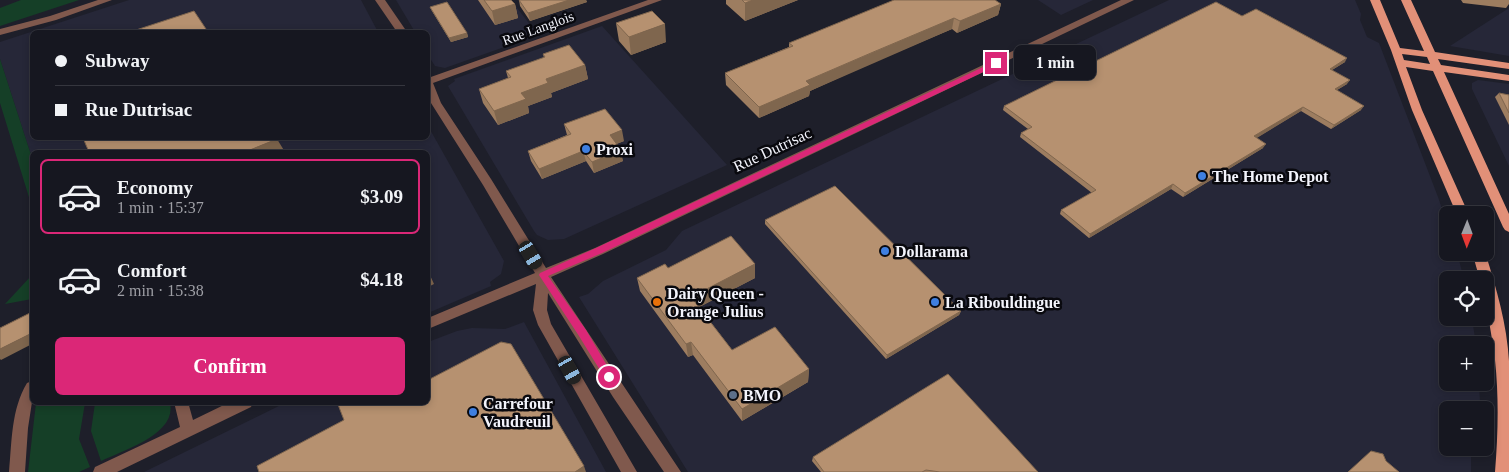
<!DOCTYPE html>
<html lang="en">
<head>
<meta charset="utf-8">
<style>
  :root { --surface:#161720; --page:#23242d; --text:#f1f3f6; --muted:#9e9fa5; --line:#35363e; --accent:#db2777 }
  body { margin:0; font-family:Georgia,serif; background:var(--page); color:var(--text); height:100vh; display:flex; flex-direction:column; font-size:19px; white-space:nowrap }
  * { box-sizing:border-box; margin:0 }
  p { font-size:16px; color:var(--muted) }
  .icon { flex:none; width:28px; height:28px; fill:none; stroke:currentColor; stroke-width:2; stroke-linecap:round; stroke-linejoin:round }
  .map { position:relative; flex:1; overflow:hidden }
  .side { position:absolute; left:30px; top:150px; width:400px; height:255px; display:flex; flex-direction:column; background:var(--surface); border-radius:8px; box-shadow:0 2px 8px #0003,0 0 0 1px var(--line) }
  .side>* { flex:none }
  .top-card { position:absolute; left:30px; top:30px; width:400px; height:110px; border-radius:8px; box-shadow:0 2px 8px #0003,0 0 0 1px var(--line); display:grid; align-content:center; height:110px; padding:0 25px; background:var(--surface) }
  .needle { width:32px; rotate:181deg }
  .fabs { position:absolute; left:1439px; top:206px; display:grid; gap:10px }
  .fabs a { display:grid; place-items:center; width:55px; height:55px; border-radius:8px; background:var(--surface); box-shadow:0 2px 8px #0003,0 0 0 1px var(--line); font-size:25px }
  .end { position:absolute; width:22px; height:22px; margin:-11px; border:6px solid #db2777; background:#fff; box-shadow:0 0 0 2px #fff }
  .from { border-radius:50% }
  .bubble { position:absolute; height:35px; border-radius:8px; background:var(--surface); box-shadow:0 2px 8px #0003,0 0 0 1px var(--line); font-size:16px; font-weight:700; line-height:35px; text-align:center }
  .car { position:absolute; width:15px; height:30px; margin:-15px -8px; border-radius:6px; box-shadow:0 0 4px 1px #0007; background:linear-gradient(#222 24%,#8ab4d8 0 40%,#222 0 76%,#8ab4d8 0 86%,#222 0) }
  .top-card b { display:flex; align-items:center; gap:18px; height:48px; font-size:19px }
  .top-card b+b { border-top:1px solid var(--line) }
  .top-card i { width:12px; height:12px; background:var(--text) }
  ul { padding:9px 0 0; list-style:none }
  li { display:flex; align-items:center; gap:15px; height:75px; margin:0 10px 8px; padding:0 15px; border:2px solid transparent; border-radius:8px }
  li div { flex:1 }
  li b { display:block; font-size:19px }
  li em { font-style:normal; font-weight:700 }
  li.on { border-color:var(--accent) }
  li>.icon { width:45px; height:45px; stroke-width:1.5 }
  .primary-button { display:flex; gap:10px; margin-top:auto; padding:10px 25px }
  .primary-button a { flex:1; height:58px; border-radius:8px; background:var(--accent); color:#fff; font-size:20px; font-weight:700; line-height:58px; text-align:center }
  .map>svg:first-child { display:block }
</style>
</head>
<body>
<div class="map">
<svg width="1509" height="472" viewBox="0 0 1509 472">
  <rect width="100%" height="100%" fill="#1e1f2a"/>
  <path fill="#262738" d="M129 0H361L378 32H32V138H428V126L504 261 501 274 490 282 491 286 428 313V152H32V158L0 59V42Z
    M396 0H511L538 35 445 68 435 66 428 55V32H415Z
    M1038 0H1093L1061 15Z
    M1169 0H1355L1361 14 1360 20 1367 37 1379 43 1438 197 1447 224 1448 252 1457 253 1459 260 1464 280H1448V318H1472L1476 345H1448V382L1479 383 1480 403 1479 410H1448V448H1471V472H688L579 297 588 294 603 281 666 250 682 231Z
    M1509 8V56L1450 46Z
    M602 26 727 165 564 239 548 240 537 235 534 231 448 86 455 81 454 79Z
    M1478 80 1509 84V166L1472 89V83Z
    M524 322 606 472H144L285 403 428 402V342L457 331 472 328 505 329Z"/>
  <path fill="#153f27" d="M21 0H79L0 26V8Z
    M0 59 32 158V207L0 103Z
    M32 275V299L5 304Z
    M36 403H85L79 439 90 467 79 472H28Z
    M95 403H170C177 434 124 450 101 461L91 431Z"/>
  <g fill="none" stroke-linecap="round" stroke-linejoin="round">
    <path fill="#80594d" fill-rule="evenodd" d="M98 0H112L56 20 0 35V29L50 16Z
      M375 0H385L407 32H397Z
      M648 0H662L433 83 441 103 491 179 546 268 595 248 1121 0H1134L603 254 551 277 681 472H664L613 397 548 293 547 310 551 324 637 472H621L538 325 533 310 536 284 428 329V318L535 273 483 185 431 103 428 95V78Z
      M32 381V402L28 428 25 472H9C12 441 11 410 27 383Z
      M174 402H188L193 420 230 402H253L251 407 117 472H93L95 467 180 427Z"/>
    <path fill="#e29078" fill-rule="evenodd" d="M1370 0H1380L1400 48 1424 51 1401 0H1411L1435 52 1509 63V69L1438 59 1441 65 1509 75V81L1444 72 1509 214V232L1505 230 1503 227 1433 71 1406 67 1422 110 1469 215H1457L1412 110 1391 50ZM1402 54 1427 57 1430 64 1404 60Z
      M1472 252H1485C1496 287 1507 324 1509 361 1509 398 1509 435 1509 472H1495C1498 435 1499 397 1495 360 1492 333 1485 307 1485 280H1480Z"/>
  </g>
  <path fill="#9d7d60" d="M478 0H511L515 4 518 18 495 25Z
    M519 0H586L587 2 530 21 520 6Z
    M726 0H798L745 21 726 4Z
    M1461 0H1509V4L1506 8 1463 3Z
    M1001 4 998 15 957 33 952 29 869 64 810 91 809 96 759 118 726 85 725 73 789 47V43Z
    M430 7 467 33 468 37 451 42 432 11Z
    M1242 16 1345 62 1332 70 1347 84 1337 90 1361 110 1331 129 1301 111 1256 138 1263 148 1183 197 1171 189 1089 238 1060 214 1061 210 1092 193 1020 137 1021 133 1028 129 1003 110 1004 106Z
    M616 23 666 42 631 55 619 41Z
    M543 54 585 65 588 79 551 93 552 97 528 106 529 113 498 125 483 103 479 89 508 78 506 71 544 58Z
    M1499 93 1509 95V125L1495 97Z
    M564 124 624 141 616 144 623 161 594 173 586 161 542 179 531 161 528 151 567 135Z
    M765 220 961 311 959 315 886 359 765 224Z
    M668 268 755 278 699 307 732 350 809 369 808 382 742 421 693 355 688 357 640 291 637 278Z
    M813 457 1038 472H821L812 461Z"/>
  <path fill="#7f664e" d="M569 0H586L587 2 530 21 528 13Z
    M753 0H798L745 21V3Z
    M515 4 518 18 495 25 492 11Z
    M1001 4 998 15 957 33 960 21Z
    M954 18 952 29 810 91 809 96 759 118V107L806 81Z
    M665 24 666 42 631 55 629 37Z
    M467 33 468 37 451 42 449 38Z
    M1347 58 1345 62 1327 73 1330 69Z
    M585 65 588 79 551 93 552 97 528 106 529 113 498 125 494 111 521 93 546 79Z
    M1350 80 1347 84 1332 93 1335 89Z
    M1364 106 1361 110 1331 129 1334 125Z
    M1303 107 1301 111 1252 141 1254 136Z
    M622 130 624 141 612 146 610 135Z
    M61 138H74L64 141Z
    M277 139 285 152H245Z
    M1266 144 1263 148 1183 197 1185 193Z
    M621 150 623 161 594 173 592 162Z
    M583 151 586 161 542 179 539 169Z
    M1173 184 1171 189 1089 238 1090 234Z
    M755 264V278L692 311 691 297Z
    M429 273 434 284 428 287V274Z
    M961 311 959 315 886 359 887 355Z
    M32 333V344L1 360 0 359V349Z
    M691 342 693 355 688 357 686 344Z
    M809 369 808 382 742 421V409Z
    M584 466 586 472H575Z"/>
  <path fill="#b69170" stroke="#7f664e" d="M484 0H511L515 4 492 11Z
    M519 0H569L528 13Z
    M742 0H753L745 3Z
    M894 0H995L1001 4 960 21 954 18 871 53 806 81 810 85 759 107 725 73 793 46 789 43Z
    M447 2 467 33 449 38 430 7Z
    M1216 2 1242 16 1256 9 1347 58 1330 69 1350 80 1335 89 1364 106 1334 125 1303 107 1254 136 1266 144 1185 193 1173 184 1090 234 1061 210 1096 190 1021 133 1032 127 1004 106Z
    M194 11 208 32H130Z
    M652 11 665 24 629 37 616 23Z
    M569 45 585 65 546 79 548 83 521 93 526 99 494 111 479 89 511 77 506 71 545 57 543 54Z
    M1499 93 1509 95V113Z
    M605 109 622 130 610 135 621 150 592 162 583 151 539 169 528 151 571 134 564 124Z
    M83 138H276L277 139 245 152H89Z
    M835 186 961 311 887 355 765 220Z
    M731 236 755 264 691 297 732 350 775 327 809 369 742 409 691 342 686 344 637 278 665 264 668 268Z
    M32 312V333L0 349V328Z
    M501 342 511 344 584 466 575 472H259L257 466 344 420 337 402H380V404L384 402H428V380Z
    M948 374 1038 472H940L926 470 922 472H824L813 457Z
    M1371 451 1383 454 1386 461 1399 472H1348Z"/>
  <path fill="#db2777" d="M996 61 999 63 998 65 602 253 548 276 586 330 612 374V380H606L579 336 539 275 540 273 596 248Z"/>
  <g fill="#3f7fe0" stroke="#09090e" stroke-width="2">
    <circle cx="586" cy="149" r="5"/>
    <circle cx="1202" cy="176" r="5"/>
    <circle cx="885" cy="251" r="5"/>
    <circle cx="935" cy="302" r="5"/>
    <circle cx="473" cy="412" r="5"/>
  </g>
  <circle fill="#e8710a" stroke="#09090e" stroke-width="2" cx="657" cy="302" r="5"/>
  <circle fill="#5c6f8a" stroke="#09090e" stroke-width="2" cx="733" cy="395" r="5"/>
  <g text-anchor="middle" stroke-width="5" stroke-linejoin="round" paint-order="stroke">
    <g font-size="14" fill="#f3f4fc" stroke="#09090e">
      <text transform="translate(538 28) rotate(-20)" y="5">Rue Langlois</text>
    </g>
    <g font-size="16" font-weight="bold" fill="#f3f4fc" stroke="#09090e" text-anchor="start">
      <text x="596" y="155">Proxi</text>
      <text x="1212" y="182">The Home Depot</text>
      <text x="895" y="257">Dollarama</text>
      <text x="667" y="299">Dairy Queen -<tspan x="667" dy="18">Orange Julius</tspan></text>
      <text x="945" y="308">La Ribouldingue</text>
      <text x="743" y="401">BMO</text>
      <text x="483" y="409">Carrefour<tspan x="483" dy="18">Vaudreuil</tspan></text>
    </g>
    <g font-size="16" fill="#f3f4fc" stroke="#09090e">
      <text transform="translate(772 149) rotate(-25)" y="6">Rue Dutrisac</text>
    </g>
  </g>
</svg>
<div class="fabs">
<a><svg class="needle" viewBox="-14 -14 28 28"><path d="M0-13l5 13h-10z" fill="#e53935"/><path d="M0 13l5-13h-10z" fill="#9e9fa5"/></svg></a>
<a><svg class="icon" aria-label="locate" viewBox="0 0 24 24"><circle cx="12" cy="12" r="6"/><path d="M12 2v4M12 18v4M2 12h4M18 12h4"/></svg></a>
<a>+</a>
<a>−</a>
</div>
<i class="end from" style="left:609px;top:377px"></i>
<i class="end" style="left:996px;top:63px"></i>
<div class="bubble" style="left:1014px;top:45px;width:82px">1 min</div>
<i class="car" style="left:531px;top:255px;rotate:149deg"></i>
<i class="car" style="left:570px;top:370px;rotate:151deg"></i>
<div class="top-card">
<b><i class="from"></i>Subway</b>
<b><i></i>Rue Dutrisac</b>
</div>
<section class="side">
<ul>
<li class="on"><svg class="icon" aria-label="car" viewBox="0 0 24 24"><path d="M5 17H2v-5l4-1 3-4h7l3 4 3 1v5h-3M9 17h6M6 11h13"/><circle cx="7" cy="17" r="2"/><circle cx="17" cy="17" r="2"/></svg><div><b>Economy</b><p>1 min · 15:37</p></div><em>$3.09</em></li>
<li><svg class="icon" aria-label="car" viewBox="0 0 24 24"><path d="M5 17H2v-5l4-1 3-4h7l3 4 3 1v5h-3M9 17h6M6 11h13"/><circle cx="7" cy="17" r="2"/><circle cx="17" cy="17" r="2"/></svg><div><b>Comfort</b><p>2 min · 15:38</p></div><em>$4.18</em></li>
</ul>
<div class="primary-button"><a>Confirm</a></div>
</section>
</div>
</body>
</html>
